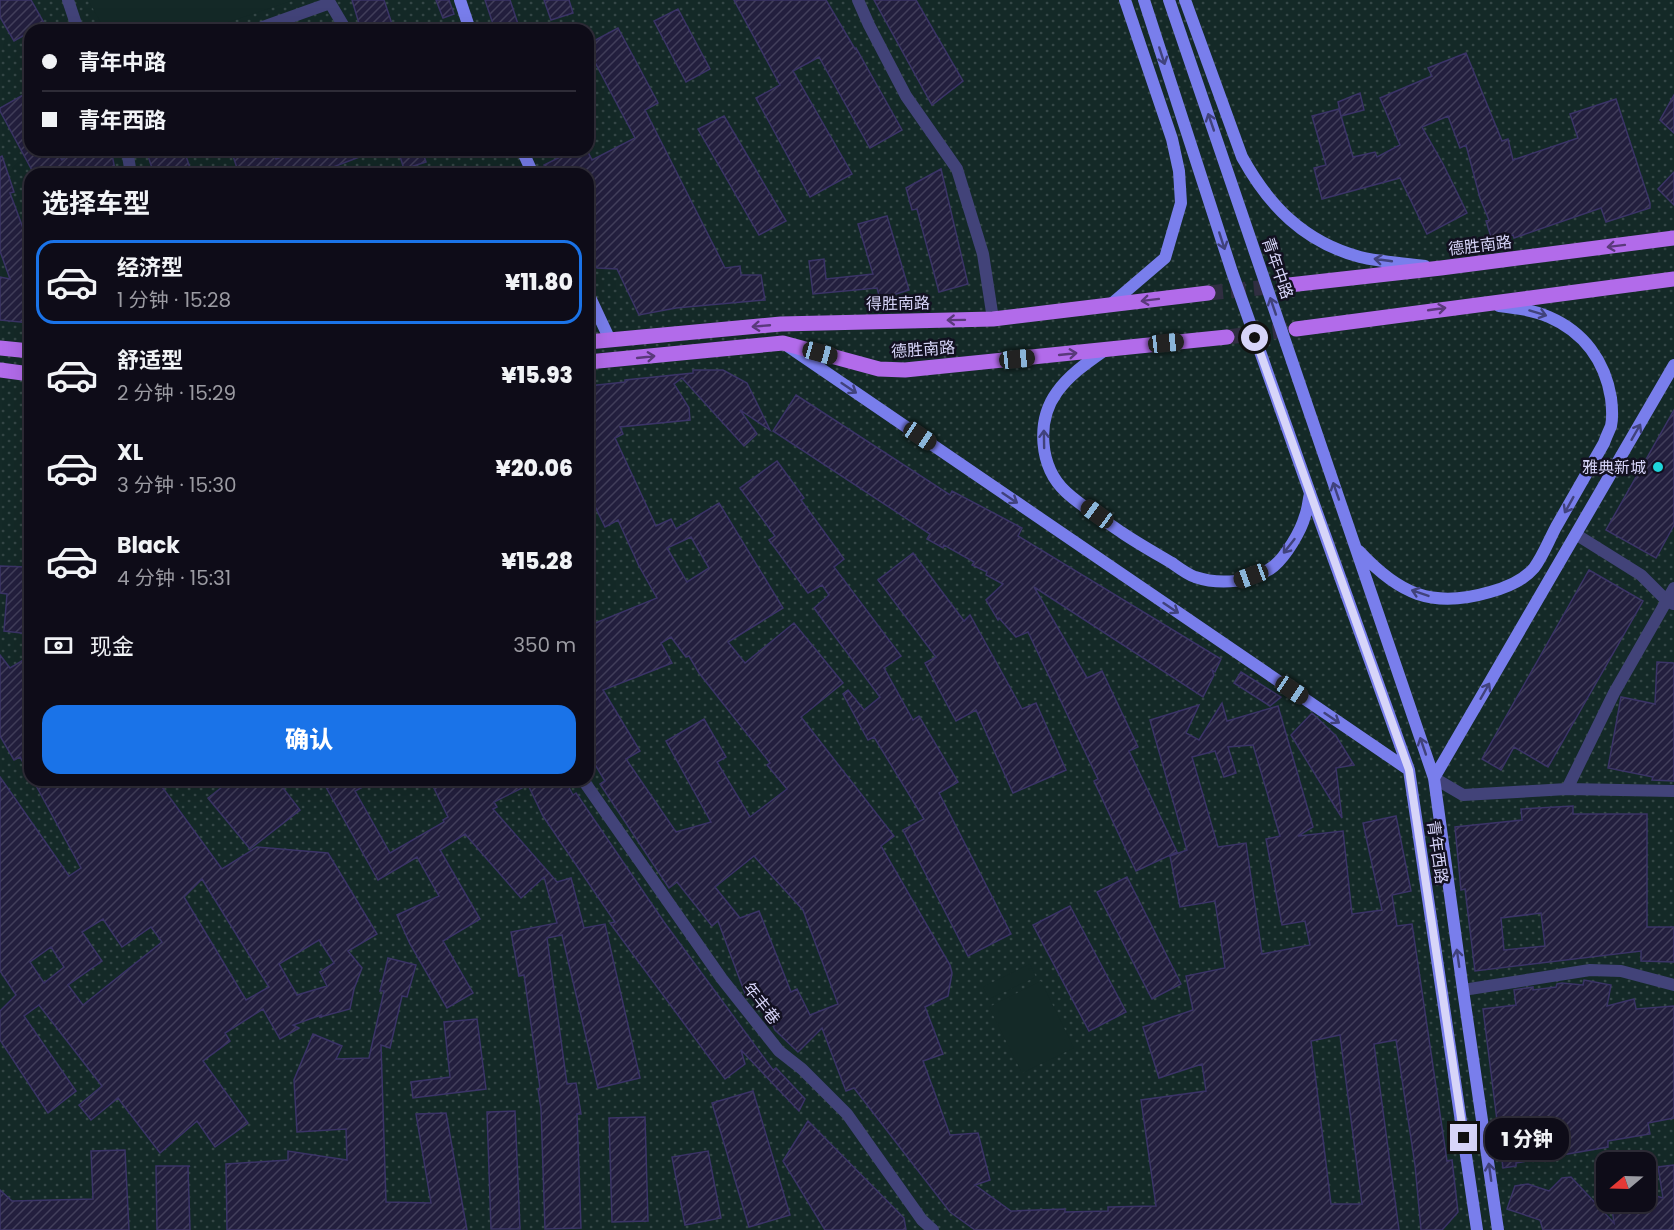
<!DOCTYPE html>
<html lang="zh">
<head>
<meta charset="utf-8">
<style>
  :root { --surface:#0e0c18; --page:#171521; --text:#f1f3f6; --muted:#9b9ba2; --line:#2e2c37; --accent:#1a73e8 }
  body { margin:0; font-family:Poppins,"Noto Sans SC",sans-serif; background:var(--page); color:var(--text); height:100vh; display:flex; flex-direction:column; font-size:22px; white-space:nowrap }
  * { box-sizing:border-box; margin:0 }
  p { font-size:20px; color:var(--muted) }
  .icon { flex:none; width:33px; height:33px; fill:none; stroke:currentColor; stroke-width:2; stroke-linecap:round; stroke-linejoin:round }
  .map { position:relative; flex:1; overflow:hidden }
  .panel { position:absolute; left:24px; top:168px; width:570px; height:618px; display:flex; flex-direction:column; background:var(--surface); border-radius:18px; box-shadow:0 6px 24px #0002,0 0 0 2px var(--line) }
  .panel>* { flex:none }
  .hud { position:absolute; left:24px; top:24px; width:570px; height:132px; border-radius:18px; box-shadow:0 6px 24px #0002,0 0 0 2px var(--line); display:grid; align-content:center; height:132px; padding:0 18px; background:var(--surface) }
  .needle { width:39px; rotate:251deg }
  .tools { position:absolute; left:1596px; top:1152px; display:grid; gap:12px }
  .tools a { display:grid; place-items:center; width:60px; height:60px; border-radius:12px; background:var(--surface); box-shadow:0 6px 24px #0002,0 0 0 2px var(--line); font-size:30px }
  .end { position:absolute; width:27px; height:27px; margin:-14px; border:8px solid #d7d5f9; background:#111; box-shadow:0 0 0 3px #111 }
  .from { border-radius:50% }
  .bubble { position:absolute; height:42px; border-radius:18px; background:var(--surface); box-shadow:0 6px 24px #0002,0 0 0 2px var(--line); font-size:20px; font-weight:800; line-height:42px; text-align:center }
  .car { position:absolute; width:18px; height:36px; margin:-18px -9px; border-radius:8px; box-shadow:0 0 4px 2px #0007; background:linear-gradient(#222 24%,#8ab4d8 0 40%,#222 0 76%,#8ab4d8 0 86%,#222 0) }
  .hud b { display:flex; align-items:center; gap:21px; height:57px; font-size:22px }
  .hud b+b { border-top:2px solid var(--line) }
  .hud i { width:15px; height:15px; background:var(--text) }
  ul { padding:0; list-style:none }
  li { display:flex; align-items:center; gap:18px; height:84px; margin:0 12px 9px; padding:0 6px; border:3px solid transparent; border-radius:18px }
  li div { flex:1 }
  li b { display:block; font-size:22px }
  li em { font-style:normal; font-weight:800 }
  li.on { border-color:var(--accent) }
  li>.icon { width:54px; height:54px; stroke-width:1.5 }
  h2 { padding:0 18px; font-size:27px; line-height:72px }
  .pay { display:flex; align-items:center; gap:15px; height:66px; padding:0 18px; font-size:22px }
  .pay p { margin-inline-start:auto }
  .cta { display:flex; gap:12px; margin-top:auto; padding:12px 18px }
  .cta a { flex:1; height:69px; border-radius:18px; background:var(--accent); color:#fff; font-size:24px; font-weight:800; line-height:69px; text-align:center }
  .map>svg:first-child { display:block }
</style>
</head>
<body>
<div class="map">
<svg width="1674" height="1230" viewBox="0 0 1674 1230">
  <defs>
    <pattern id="grass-dots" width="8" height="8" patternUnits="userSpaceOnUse" patternTransform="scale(1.5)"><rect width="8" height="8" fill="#142927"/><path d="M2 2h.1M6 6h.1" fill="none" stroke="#354747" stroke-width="1.8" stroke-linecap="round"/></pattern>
    <pattern id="building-hatch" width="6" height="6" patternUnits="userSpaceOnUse" patternTransform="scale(1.5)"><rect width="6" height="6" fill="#231f3e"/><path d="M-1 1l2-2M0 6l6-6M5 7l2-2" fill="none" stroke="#423f5b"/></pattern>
  </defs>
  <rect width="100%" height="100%" fill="#121020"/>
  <path fill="url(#grass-dots)" fill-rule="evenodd" d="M0 0H1674V1230H0ZM30 30H588V150H30ZM30 174H588V780H30ZM1606 1162H1646V1202H1606Z"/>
  <path fill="#142927" d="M88 0H294L205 30H108L101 23Z
    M1030 964 1036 977 989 999 983 987Z
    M1041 981 1074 1048 1022 1073 989 1007Z"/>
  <path fill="url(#building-hatch)" stroke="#3b3467" stroke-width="1.5" fill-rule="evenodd" d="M0 0H31L44 23 30 30V32L14 41 0 17Z
    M352 0H384L394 30H361Z
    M436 0H449L454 14 443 18Z
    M485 0H510L520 30H495Z
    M544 0H569L573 13 551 20Z
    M734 0H826L855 49 856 48 902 130 870 148 819 57 793 71 852 174 810 197 756 98 780 85Z
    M874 0H916L963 81 932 105Z
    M678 9 710 69 686 82 654 21Z
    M618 28 658 103 645 110 725 268 740 266 741 275H761L765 300 676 308 639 315 617 269 597 268 588 251V174H549L544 165 574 150H587L592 160 635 138 588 49V44Z
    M1466 53 1502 141 1508 139 1513 160 1578 138 1570 114 1616 99 1650 203V208L1606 222 1601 208 1514 238 1513 235 1491 237 1486 221 1489 220 1480 198 1466 145 1460 148 1448 116 1422 127 1443 164 1467 213 1427 234 1400 178 1322 199 1314 168 1326 165 1312 116 1339 109 1353 157 1375 152 1377 157 1400 145 1380 98 1432 76 1428 68Z
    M30 91V150H56L62 160 76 150H111L116 174H34L0 111V108Z
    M1360 93 1364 110 1341 116 1338 102Z
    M1674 95V133L1660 120Z
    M724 116 786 221 759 235 698 129Z
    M146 150H184L192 174H154Z
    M231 150H272L276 159 300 150 375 151 315 174H239Z
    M398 150H422L426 162 404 169Z
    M2 156 14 192 10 193 30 247V323L0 320V277L10 279 0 251V157Z
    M941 169 968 284 939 292 917 209 912 210 906 188Z
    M1674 172V205L1658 189Z
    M887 216 909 290 880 299 877 288 813 294 809 261 824 259 826 279 873 274 858 224Z
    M693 370H723L747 383 770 430 740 410 757 434 744 446 682 378 674 384 689 408 690 420 620 427 623 434 615 438 656 526 671 519 676 529 719 503 783 608 728 642 745 663 794 623 843 683 801 717 894 836 881 846 950 965 952 973 948 996 925 1007 943 1054 923 1061 950 1135 978 1133 990 1180 975 1185 1011 1211 1065 1209V1212L1108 1211V1207L1156 1206 1141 1100 1206 1091 1202 1064 1159 1078 1143 1027 1193 1010 1186 976 1225 968 1215 901 1180 907 1170 856 1187 850 1150 720 1199 705 1186 733 1199 740 1222 703 1227 721 1278 706 1313 827 1298 836 1343 831 1352 914 1382 910 1363 823 1396 816 1411 891 1392 895 1397 926 1412 924 1447 1161 1452 1160 1458 1212 1442 1230H1421L1415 1165 1396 1040 1374 1044 1399 1230H975L950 1212 854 1088 846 1091 822 1028 798 1052 775 1030 757 992 746 996 718 921 712 926 677 882 669 888 600 784 605 781 588 753V626L657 598 639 566 618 520 605 527 588 492V386L625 382V380L693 373ZM691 537 709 568 687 582 667 548ZM671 637 686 657 689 656 699 673 770 763 767 765 787 789 750 817 717 762 726 757 704 719 666 741 711 822 676 832 626 759 640 751 603 690 672 663 661 643ZM1253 745 1280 836 1266 839 1282 925 1305 921 1310 945 1262 954 1246 843 1218 847 1192 757 1215 751 1224 777 1236 773 1228 747ZM754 856 803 910 838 1004 810 1015 797 989 791 992 759 911 740 918 715 887ZM1340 1035 1362 1204H1331L1311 1041Z
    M796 395 950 495 952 491 1022 528 1018 536 1221 659 1215 672 1212 670 1214 675 1203 697 1034 587 1087 678 1102 671 1138 747 1129 751 1177 852 1136 871 1094 781 1098 779 1028 632 1016 637 999 618 998 620 986 600 1003 584 986 575 987 572 972 565 974 562 944 545 943 548 927 539 930 534 773 431Z
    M1674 410V525L1656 558 1606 530Z
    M777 461 804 498 801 500 844 559 834 567 901 656 884 668 913 720 919 716 958 782 939 793 1011 934 968 956 903 830 924 819 874 737 868 740 843 694 848 690 864 710 880 697 814 608 829 595 822 585 808 593 769 540 775 536 740 488Z
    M913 553 964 621 970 615 1022 709 1036 703 1066 770 1013 793 976 710 956 721 925 663 936 657 878 580Z
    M0 566 26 567 24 607 30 608V634L4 631 7 594 0 593Z
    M1589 570 1643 601 1548 767 1514 747 1501 770 1482 759Z
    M0 655 10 668 30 656V775L20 757 14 760 0 736Z
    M1657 662 1674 663V781L1652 780 1653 777 1608 768 1621 697 1655 704Z
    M1241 672 1281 697 1270 706 1234 683Z
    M1312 713 1336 736 1354 765 1336 768 1342 818 1291 735Z
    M0 777 69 876 81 868 33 780H157L222 869 257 847 328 853 377 934 348 951 362 968 354 989 350 1009 320 1017 321 1015 293 1025 299 1028 280 1039 263 1009 225 1033 230 1041 203 1061 248 1123 215 1147 197 1121 160 1153 118 1098 91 1120 79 1105 102 1086 39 1005 24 1016 76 1091 48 1113 0 1040V1011L16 995 0 971ZM202 879 269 987 246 1000 184 897ZM103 919 122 947 151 927 162 942 83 1005 68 985 102 961 82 932ZM319 940 334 963 320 972 327 986 297 995 279 964ZM51 947 64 967 44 983 30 962Z
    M231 780H277L300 810 250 849 208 798Z
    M322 780H376L355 791 390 853 444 822 443 820 448 817 430 780H565L573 795 576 793 664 922 773 1070 776 1068 805 1099 799 1111 741 1050 745 1064 725 1079 610 923 615 922 543 816 528 785 494 802 497 807 493 809 557 882 571 878 584 928 605 924 640 1078 598 1088 562 935 547 938 567 1084 576 1083 581 1114H577L581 1228 545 1229 541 1109 538 1089 540 1088 524 975 519 976 511 932 557 923 544 877 521 898 465 834 440 850 480 919 443 941 473 993 447 1008 410 944 397 915 439 896 417 857 378 880Z
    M1573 806V814H1647V927H1674V962L1641 961V951L1475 971 1465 889 1461 890 1455 827 1522 820 1521 809ZM1541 913 1545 946 1504 950 1501 918Z
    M1127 877 1181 984 1152 999 1097 892Z
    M1070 906 1126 1012 1089 1031 1033 925Z
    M388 958 416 965 407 997 402 996 390 1048 381 1045 386 1202 431 1203 416 1114 446 1113 467 1230H227L226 1164 288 1160V1151L347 1160 346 1129 297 1132 294 1080 313 1034 342 1046 336 1059 369 1058 384 991H380Z
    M1584 980 1611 985 1607 1006 1634 999 1636 1009 1674 1006V1118L1648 1123 1650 1134 1608 1141V1147L1516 1163V1166L1503 1168 1483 1009 1516 1005 1514 990 1533 987V990L1556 987 1557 984 1562 983 1583 985Z
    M477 1019 486 1089 413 1098 411 1082 450 1077 444 1022Z
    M753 1091 790 1215 749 1227 712 1103Z
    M515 1111 520 1229H491L487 1112Z
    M645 1117 648 1221 612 1222 609 1118Z
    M808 1121 904 1218 906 1230H825L783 1161Z
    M125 1150 129 1230H0V1190L12 1201 93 1199 91 1151Z
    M708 1151 721 1218 685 1225 672 1157Z
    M1674 1165V1230H1543L1540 1220 1507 1209 1515 1186 1528 1184 1549 1191 1562 1178 1571 1177 1614 1223 1611 1202H1646V1193L1663 1198 1658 1167Z
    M156 1166H190L188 1167 190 1230H157Z"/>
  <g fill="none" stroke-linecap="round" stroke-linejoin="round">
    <path stroke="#302e41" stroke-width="15" stroke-dasharray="15 8" stroke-linecap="butt" d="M1208 293 1289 285
      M1227 337 1295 329"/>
    <path stroke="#424379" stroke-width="12" d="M68 0 78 30
      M858 0 869 25 906 96 957 169 983 254 993 319
      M254 30 330 3 346 30
      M127 150 131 174
      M1577 535 1641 575 1667 601 1673 604
      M1434 778 1463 795 1567 789 1674 791
      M583 780 722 979 779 1051 802 1069 847 1114 922 1220 933 1230
      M1567 789 1614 693 1674 588
      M1463 990 1590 970 1621 971 1674 985"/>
    <path stroke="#797eec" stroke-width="12" d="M460 0 470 30
      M1169 0 1434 778 1463 990 1498 1230
      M1185 0 1242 157C1269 206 1304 242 1360 257 1380 262 1404 263 1425 266
      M522 150 533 174
      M588 293 610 340
      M1110 305 1165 258 1181 203 1179 171 1172 139 1125 0
      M789 347 1409 770
      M1105 350C1088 362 1070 374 1057 392 1036 421 1039 467 1066 492 1082 507 1103 519 1121 532 1137 543 1155 553 1172 563 1179 568 1187 574 1195 577 1219 585 1253 583 1274 566 1286 556 1301 531 1305 516 1308 509 1308 501 1310 494
      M1310 493 1409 770 1477 1230
      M1359 551C1399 594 1432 609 1490 592 1505 588 1524 580 1534 568 1543 556 1549 540 1556 527 1572 499 1588 471 1604 443 1606 437 1609 431 1611 426 1613 417 1612 406 1611 398 1605 361 1584 332 1549 317 1533 310 1516 308 1499 306
      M1434 778 1674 365"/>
    <path stroke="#b26bea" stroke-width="15" d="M1289 285 1441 268 1674 238
      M1296 329 1674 279
      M588 342 781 324 993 319 1208 293
      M0 348 30 351
      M588 362 783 343 879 369 905 370 1227 337
      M0 370 30 374"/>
    <path stroke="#797eec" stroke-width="12" d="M1144 0 1232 272 1310 493"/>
  </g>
  <defs><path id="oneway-shaft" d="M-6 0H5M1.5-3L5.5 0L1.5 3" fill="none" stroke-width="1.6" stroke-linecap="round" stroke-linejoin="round" transform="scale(1.5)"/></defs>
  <g stroke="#40427c">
    <use href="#oneway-shaft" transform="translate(1162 56) rotate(72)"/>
    <use href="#oneway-shaft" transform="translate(1211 122) rotate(-109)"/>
    <use href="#oneway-shaft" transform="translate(1222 241) rotate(72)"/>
    <use href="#oneway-shaft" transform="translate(1383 260) rotate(-172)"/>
    <use href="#oneway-shaft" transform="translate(1273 306) rotate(-109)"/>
    <use href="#oneway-shaft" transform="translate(1538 313) rotate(17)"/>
    <use href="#oneway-shaft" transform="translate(849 388) rotate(34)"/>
    <use href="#oneway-shaft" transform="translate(1636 432) rotate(-60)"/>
    <use href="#oneway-shaft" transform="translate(1044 439) rotate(-91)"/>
    <use href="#oneway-shaft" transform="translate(1336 491) rotate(-109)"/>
    <use href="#oneway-shaft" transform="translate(1010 498) rotate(34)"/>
    <use href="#oneway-shaft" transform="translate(1569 505) rotate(119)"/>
    <use href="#oneway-shaft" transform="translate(1289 546) rotate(128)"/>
    <use href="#oneway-shaft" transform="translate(1420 593) rotate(-161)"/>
    <use href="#oneway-shaft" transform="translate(1171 608) rotate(34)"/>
    <use href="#oneway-shaft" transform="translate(1485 691) rotate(-60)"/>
    <use href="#oneway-shaft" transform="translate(1332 718) rotate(34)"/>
    <use href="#oneway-shaft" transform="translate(1423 746) rotate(-109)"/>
    <use href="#oneway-shaft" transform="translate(1458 958) rotate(-98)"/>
    <use href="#oneway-shaft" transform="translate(1490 1172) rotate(-98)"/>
  </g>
  <g stroke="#5a397b">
    <use href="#oneway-shaft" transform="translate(1616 246) rotate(173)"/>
    <use href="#oneway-shaft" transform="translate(1150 300) rotate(173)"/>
    <use href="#oneway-shaft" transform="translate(1437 309) rotate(-8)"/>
    <use href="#oneway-shaft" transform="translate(956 320) rotate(179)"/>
    <use href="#oneway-shaft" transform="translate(761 326) rotate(175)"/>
    <use href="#oneway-shaft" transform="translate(1068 354) rotate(-6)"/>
    <use href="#oneway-shaft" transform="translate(646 357) rotate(-6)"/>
  </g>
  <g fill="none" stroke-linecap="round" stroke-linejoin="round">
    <path stroke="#d7d5f9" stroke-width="8" d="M1255 338 1409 770 1464 1138"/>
  </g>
  <circle fill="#1fd5db" stroke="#121020" stroke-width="2" cx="1658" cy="467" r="6"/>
  <g text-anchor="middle" stroke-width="5" stroke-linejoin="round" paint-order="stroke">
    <g font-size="16" fill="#d7d5f9" stroke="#121020">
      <text transform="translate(1480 245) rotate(-7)" y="6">德胜南路</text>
      <text transform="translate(1278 268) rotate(71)" y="6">青年中路</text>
      <text transform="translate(898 303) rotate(-1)" y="6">得胜南路</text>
      <text transform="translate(923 349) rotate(-4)" y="6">德胜南路</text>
      <text transform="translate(1438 852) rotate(82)" y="6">青年西路</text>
      <text transform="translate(762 1003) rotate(52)" y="6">年丰巷</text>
    </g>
    <g font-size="16" fill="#d7d5f9" stroke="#121020" text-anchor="end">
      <text x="1646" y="473">雅典新城</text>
    </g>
  </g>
</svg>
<div class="tools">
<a><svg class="needle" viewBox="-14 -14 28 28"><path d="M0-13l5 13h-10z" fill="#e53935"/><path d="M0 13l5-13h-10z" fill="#9b9ba2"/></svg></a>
</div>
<i class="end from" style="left:1255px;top:338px"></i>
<i class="end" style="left:1464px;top:1138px"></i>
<div class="bubble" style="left:1485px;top:1118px;width:84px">1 分钟</div>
<i class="car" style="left:1166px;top:343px;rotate:84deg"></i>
<i class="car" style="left:820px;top:353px;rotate:105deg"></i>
<i class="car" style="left:1017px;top:359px;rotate:84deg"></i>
<i class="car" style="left:920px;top:436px;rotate:124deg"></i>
<i class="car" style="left:1097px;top:514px;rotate:306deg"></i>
<i class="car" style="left:1251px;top:576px;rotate:250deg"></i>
<i class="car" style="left:1292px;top:690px;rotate:124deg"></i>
<div class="hud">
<b><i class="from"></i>青年中路</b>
<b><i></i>青年西路</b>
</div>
<section class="panel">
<h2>选择车型</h2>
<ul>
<li class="on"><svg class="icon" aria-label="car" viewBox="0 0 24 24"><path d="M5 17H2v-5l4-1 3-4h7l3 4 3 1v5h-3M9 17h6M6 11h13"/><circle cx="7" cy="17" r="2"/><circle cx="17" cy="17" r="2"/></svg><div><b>经济型</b><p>1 分钟 · 15:28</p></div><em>¥11.80</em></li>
<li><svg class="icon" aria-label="car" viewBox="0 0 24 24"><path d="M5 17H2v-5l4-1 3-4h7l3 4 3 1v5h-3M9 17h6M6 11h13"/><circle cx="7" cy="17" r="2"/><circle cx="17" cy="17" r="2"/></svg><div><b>舒适型</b><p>2 分钟 · 15:29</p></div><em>¥15.93</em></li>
<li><svg class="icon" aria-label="car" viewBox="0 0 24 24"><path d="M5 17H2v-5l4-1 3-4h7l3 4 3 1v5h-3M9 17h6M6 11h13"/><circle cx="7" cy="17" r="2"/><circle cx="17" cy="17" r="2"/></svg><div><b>XL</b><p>3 分钟 · 15:30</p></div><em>¥20.06</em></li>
<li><svg class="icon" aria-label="car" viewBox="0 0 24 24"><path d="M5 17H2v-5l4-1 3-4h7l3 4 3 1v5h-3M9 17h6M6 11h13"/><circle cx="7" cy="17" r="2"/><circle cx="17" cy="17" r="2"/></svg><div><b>Black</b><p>4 分钟 · 15:31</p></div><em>¥15.28</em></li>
</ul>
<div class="pay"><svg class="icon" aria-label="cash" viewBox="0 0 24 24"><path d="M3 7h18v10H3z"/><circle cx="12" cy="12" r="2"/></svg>现金<p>350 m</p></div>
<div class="cta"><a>确认</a></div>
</section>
</div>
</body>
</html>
